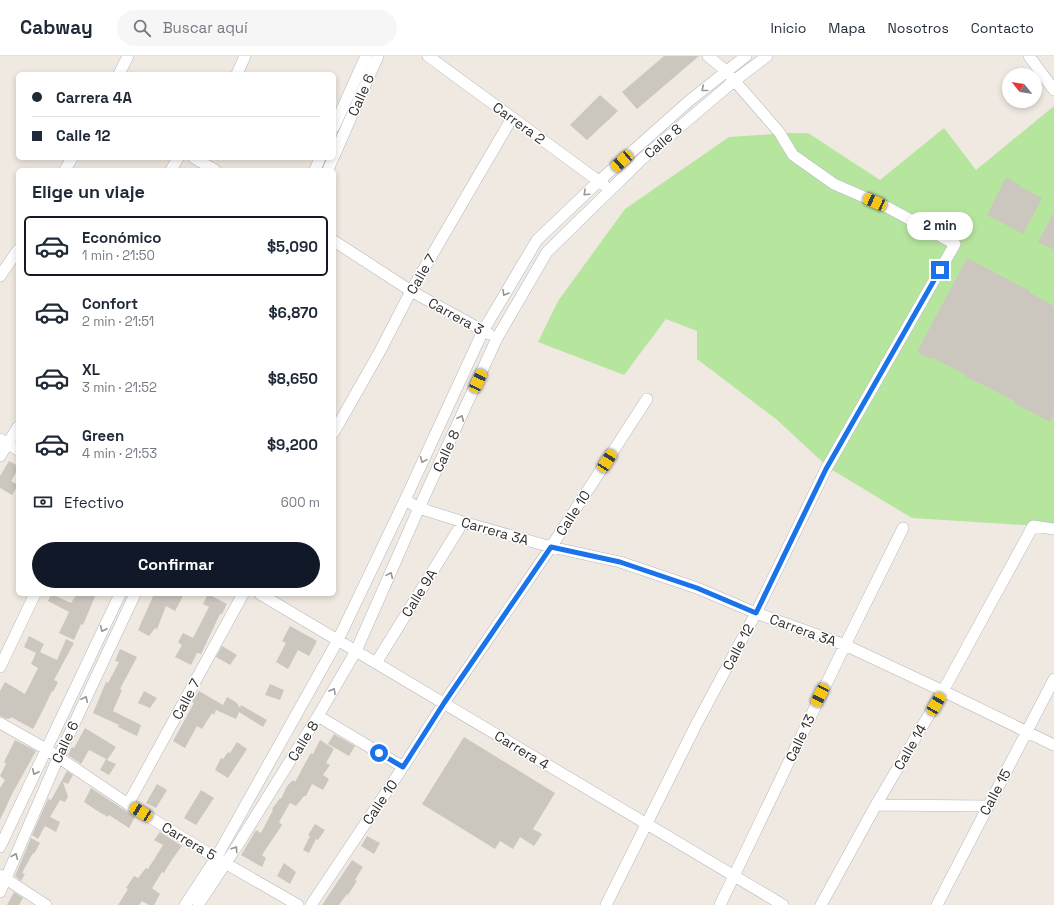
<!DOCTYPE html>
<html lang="es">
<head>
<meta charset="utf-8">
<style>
  :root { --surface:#fff; --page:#f6f6f7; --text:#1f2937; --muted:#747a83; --line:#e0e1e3; --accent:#111827 }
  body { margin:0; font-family:"Space Grotesk",sans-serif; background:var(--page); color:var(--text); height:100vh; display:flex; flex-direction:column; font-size:15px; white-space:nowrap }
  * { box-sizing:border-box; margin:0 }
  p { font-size:13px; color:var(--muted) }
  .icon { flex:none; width:22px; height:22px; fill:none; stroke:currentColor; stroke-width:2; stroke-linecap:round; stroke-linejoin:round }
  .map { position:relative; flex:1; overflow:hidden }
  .details { position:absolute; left:16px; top:112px; width:320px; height:428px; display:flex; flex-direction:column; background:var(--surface); border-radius:6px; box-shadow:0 2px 6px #0003 }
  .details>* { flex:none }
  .guide { position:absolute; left:16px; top:16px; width:320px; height:88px; border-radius:6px; box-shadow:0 2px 6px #0003; display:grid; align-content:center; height:88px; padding:0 16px; background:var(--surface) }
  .needle { width:26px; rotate:300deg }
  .tools { position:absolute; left:1002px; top:12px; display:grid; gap:8px }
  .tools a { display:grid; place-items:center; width:40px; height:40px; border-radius:50%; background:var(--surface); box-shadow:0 2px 6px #0003; font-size:20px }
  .end { position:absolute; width:18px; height:18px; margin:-9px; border:5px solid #1a73e8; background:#fff; box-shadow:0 0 0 2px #fff }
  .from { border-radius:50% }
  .bubble { position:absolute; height:28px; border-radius:14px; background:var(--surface); box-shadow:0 2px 6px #0003; font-size:13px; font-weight:700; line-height:28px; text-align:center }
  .car { position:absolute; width:12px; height:24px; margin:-12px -6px; border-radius:5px; box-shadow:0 0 3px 1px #0007; background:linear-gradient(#f5c518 24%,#345 0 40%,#f5c518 0 76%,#345 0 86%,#f5c518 0) }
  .guide b { display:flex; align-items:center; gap:14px; height:38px; font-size:15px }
  .guide b+b { border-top:1px solid var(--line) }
  .guide i { width:10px; height:10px; background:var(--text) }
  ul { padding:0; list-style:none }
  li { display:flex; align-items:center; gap:12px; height:60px; margin:0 8px 6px; padding:0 8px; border:2px solid transparent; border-radius:6px }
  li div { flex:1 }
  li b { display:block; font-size:15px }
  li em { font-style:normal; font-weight:700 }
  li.on { border-color:var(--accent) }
  li>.icon { width:36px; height:36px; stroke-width:1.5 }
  h2 { padding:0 16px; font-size:18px; line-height:48px }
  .pay { display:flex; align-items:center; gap:10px; height:44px; padding:0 16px; font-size:15px }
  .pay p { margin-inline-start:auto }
  .cta { display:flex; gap:8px; margin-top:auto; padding:8px 16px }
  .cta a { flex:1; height:46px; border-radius:24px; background:var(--accent); color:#fff; font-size:16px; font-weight:700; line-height:46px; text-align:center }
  header { display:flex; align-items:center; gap:24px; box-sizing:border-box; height:56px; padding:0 20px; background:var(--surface); border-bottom:1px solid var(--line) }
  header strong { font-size:19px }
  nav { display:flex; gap:22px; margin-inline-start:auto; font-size:14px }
  .search { width:280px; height:36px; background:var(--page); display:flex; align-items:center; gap:10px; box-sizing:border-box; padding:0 14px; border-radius:22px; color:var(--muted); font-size:15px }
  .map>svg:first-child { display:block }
</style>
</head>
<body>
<header>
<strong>Cabway</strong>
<div class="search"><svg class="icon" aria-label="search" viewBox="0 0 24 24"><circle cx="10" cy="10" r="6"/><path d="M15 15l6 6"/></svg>Buscar aquí</div>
<nav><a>Inicio</a><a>Mapa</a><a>Nosotros</a><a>Contacto</a></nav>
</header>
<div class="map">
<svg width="1054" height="849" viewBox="0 0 1054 849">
  <rect width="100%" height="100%" fill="#efe9e1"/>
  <path fill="#b6e59e" d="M1054 50V471L912 462 829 412 776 363 697 303V275L666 263 624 319 538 286 558 245 625 153 729 81 790 77H808L880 124 944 72 976 114Z"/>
  <path fill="#cbc7bf" d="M664 0H699L637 53 622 36Z
    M600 39 618 55 587 84 570 69Z
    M1006 121 1020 129 1019 130 1042 142 1023 178 987 159Z
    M1054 156V194L1038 186Z
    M967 202 1030 235V237L1054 250V358L1050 366 1014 347V345L980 327V328L966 321V319L932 301 931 303 917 296Z
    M9 405 18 410V413L11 425 18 429 12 439 0 432V420Z
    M51 538 71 547 77 538H96L83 569 81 568 74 584 59 577 69 556 48 545Z
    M154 538H184L175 555 166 550 157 573 155 572 149 580 138 574Z
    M208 538 227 548 222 558H220L201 598 197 597 191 609 175 601 182 589 178 586 183 577 193 582 209 551 203 548Z
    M290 570 317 585 309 600 298 594 288 613 276 606 286 587 282 585Z
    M29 580 44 588 40 596 57 604 66 583 74 587 54 624 58 626 53 636 52 635 42 656 33 673 11 661 10 663 8 662 7 663 0 660V635L5 626 25 638 38 612 31 608 36 597 24 591Z
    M222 590 237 599 230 609 216 601Z
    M120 593 137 601 120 633 122 634 113 655 141 669 137 680 118 671 119 669 93 657 106 626 108 627 119 606 115 605Z
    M270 628 284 634 280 644 265 639Z
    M144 635 157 642 150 652 138 647Z
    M199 635 223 649 227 641 236 646 240 652 241 649 267 664 263 671 239 656 236 663 216 654 214 659 212 657 202 673 197 670 185 692 173 685 194 647 192 646Z
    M85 672 116 691 107 704 116 708 109 719 100 714 106 703 89 694 81 708 68 699 72 691 74 692Z
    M334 678 355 690 349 700 328 688Z
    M464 681 555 737 533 773 542 778 534 790 520 781 513 793 500 785 495 793 422 748Z
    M15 684 36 695 12 738 0 764V732L5 724 0 720 6 708 4 706Z
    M320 684 334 693 326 707 330 709 323 719 329 723 323 734 312 728 306 740H304L296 750 290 747 279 766 282 769 262 799 266 802 262 811 241 799 256 774 261 777 273 754 272 753 280 742 281 743 287 730 293 724 295 726 307 704 311 697 313 698Z
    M237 686 247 693 228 722 215 714 221 702 223 703 228 696 230 697Z
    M67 715 73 719 68 728 63 726 68 741 65 746 60 744 50 761 60 766 56 776 45 770 38 783 32 779 48 743 51 744Z
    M157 728 167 734 156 752 146 747Z
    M91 732 135 761 129 772 109 759 108 761 99 756 84 746Z
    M201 734 214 742 196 769 184 762Z
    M315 768 325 774 318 784 316 783 309 797 303 794 310 780 308 779Z
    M160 776 182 790 171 805 164 817 162 816 152 832 160 838 154 849H149L142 845 139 849H118L128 833 126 832 134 820 138 822 146 812 148 813 163 789 154 784Z
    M367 780 380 787 374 798 361 790Z
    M31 782 40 787 34 798 33 797 22 817 25 818 21 825 15 820Z
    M352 804 363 811 355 824 357 825 348 839 347 838 339 849H322Z
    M284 807 296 816 290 828 277 820Z
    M14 836 23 842 19 849H7Z"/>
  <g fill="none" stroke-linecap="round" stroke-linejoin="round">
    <g stroke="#b4b7c1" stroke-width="12">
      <path id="minor" d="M428 0 604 129
        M1029 0 1054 34
        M119 18 128 0
        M237 18 245 0
        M334 71 366 0
        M334 100 378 0
        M194 102 215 114
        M65 114 72 102
        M171 114 178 102
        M315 114 320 102
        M328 114 333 102
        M334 185 411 235 489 278
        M0 220 18 194
        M334 376 379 297 411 235 512 62
        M0 383 18 394
        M0 400 18 371
        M405 444 419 452 463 466 551 491 620 506 697 532 756 557 845 589 943 635 1054 689
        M260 538 783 849
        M376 607 463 466
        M0 611 35 538
        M318 660 403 711
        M0 667 46 693 128 748 216 802 298 849
        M128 748 243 538
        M876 749 988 750
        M0 791 120 538
        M0 819 46 849
        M0 836 58 702 135 538
        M185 849 216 802 338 584 405 444 483 275 537 184 599 125 689 45 746 0
        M198 849 239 787 318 660 356 595 419 452 497 282 547 196 642 103 734 25 767 0
        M311 849 403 711 444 647 551 491 647 343
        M606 849 697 667 756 557 826 413 955 188 887 151 834 128 793 99 779 76 726 15 708 0
        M720 849 845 589 903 472
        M821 849 876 749 943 635 1033 470 1054 473
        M937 849 1054 623"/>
    </g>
    <use href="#minor" stroke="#fff" stroke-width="11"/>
  </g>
  <defs><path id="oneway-chevron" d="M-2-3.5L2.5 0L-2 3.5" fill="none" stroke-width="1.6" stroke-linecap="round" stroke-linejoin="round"/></defs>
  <g stroke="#969696">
    <use href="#oneway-chevron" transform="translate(704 33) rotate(141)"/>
    <use href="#oneway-chevron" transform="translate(586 137) rotate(137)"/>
    <use href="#oneway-chevron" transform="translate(505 237) rotate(120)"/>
    <use href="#oneway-chevron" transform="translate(461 362) rotate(-65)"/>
    <use href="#oneway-chevron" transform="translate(423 404) rotate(114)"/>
    <use href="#oneway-chevron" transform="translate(390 519) rotate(-66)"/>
    <use href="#oneway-chevron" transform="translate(103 573) rotate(115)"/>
    <use href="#oneway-chevron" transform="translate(333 635) rotate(-60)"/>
    <use href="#oneway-chevron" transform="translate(85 643) rotate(-65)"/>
    <use href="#oneway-chevron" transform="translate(35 716) rotate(115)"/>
    <use href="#oneway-chevron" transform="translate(235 793) rotate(-57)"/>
    <use href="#oneway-chevron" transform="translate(15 800) rotate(-67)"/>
  </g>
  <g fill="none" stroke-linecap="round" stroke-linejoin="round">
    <path stroke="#1a73e8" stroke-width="5" d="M379 697 403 711 444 647 551 491 620 506 697 532 756 557 826 413 940 214"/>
  </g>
  <g text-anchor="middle" stroke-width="3" stroke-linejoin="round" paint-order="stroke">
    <g font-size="14" fill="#2e2e2e" stroke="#fff">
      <text transform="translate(361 39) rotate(-66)" y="5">Calle 6</text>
      <text transform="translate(519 67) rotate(36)" y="5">Carrera 2</text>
      <text transform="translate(663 85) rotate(-41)" y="5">Calle 8</text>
      <text transform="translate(421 218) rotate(-60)" y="5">Calle 7</text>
      <text transform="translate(456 260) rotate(29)" y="5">Carrera 3</text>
      <text transform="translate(446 395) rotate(-65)" y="5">Calle 8</text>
      <text transform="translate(573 457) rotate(-57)" y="5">Calle 10</text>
      <text transform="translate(495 475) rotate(16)" y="5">Carrera 3A</text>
      <text transform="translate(419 537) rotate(-58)" y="5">Calle 9A</text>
      <text transform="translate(803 574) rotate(20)" y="5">Carrera 3A</text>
      <text transform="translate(738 591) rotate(-62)" y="5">Calle 12</text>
      <text transform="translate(186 643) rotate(-62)" y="5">Calle 7</text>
      <text transform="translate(800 682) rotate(-65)" y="5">Calle 13</text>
      <text transform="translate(303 685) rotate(-58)" y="5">Calle 8</text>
      <text transform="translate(65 686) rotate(-65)" y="5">Calle 6</text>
      <text transform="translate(910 691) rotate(-60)" y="5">Calle 14</text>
      <text transform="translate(522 694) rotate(31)" y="5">Carrera 4</text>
      <text transform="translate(995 736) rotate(-62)" y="5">Calle 15</text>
      <text transform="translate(380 746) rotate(-56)" y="5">Calle 10</text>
      <text transform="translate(189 785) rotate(31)" y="5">Carrera 5</text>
    </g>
  </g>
</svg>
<div class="tools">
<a><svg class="needle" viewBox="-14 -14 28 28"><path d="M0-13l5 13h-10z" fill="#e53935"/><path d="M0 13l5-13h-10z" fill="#747a83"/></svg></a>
</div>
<i class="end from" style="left:379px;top:697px"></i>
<i class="end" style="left:940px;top:214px"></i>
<div class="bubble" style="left:907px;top:156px;width:66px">2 min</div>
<i class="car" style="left:622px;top:105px;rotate:228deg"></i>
<i class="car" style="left:875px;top:146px;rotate:294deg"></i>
<i class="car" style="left:478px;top:325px;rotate:25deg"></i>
<i class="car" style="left:607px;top:405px;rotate:33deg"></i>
<i class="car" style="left:820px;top:639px;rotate:206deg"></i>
<i class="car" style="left:936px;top:648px;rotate:30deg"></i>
<i class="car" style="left:141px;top:756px;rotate:301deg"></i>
<div class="guide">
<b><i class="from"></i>Carrera 4A</b>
<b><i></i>Calle 12</b>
</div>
<section class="details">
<h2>Elige un viaje</h2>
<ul>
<li class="on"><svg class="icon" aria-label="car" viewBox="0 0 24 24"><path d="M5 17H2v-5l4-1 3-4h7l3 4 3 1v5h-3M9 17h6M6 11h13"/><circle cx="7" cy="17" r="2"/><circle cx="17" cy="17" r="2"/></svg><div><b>Económico</b><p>1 min · 21:50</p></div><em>$5,090</em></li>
<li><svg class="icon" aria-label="car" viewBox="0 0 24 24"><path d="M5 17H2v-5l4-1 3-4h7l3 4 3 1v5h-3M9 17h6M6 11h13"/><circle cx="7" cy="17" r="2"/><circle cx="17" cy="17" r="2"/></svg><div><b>Confort</b><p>2 min · 21:51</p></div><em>$6,870</em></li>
<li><svg class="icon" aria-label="car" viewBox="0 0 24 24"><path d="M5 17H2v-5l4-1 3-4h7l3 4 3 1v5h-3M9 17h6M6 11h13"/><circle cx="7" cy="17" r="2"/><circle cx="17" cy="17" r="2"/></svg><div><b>XL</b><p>3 min · 21:52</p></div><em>$8,650</em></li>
<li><svg class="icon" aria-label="car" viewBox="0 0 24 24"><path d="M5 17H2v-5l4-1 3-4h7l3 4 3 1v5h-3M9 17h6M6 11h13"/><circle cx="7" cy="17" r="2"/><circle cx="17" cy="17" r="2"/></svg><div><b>Green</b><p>4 min · 21:53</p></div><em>$9,200</em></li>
</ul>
<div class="pay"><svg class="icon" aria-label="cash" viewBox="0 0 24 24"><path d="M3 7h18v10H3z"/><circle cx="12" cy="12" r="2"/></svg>Efectivo<p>600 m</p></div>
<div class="cta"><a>Confirmar</a></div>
</section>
</div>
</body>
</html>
